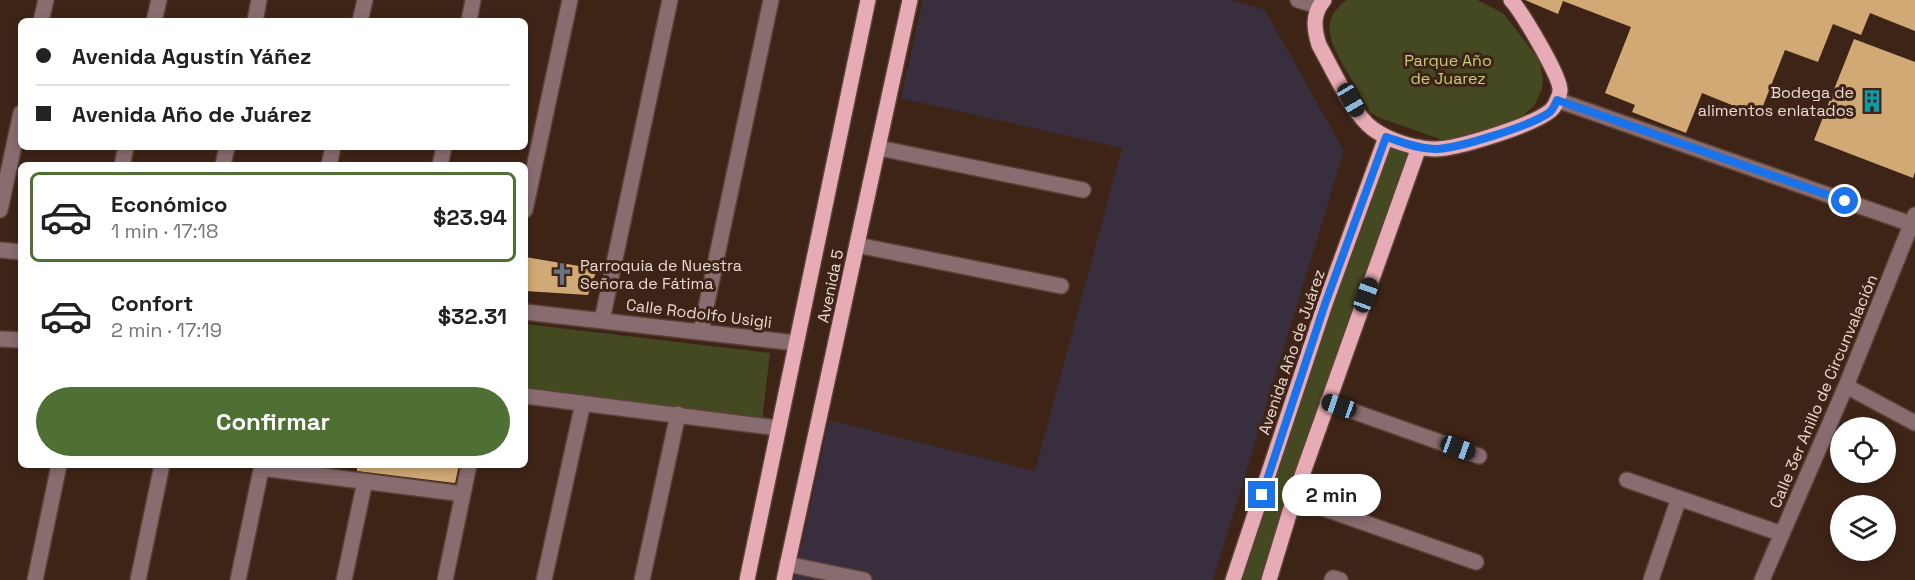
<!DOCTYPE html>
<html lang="es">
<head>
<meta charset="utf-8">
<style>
  :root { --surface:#fff; --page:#f6f6f6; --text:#222; --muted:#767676; --line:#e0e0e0; --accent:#4f7034 }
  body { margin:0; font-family:"Space Grotesk",sans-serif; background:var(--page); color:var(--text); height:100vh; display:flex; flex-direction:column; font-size:22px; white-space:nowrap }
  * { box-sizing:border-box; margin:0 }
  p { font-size:20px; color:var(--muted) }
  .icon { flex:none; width:33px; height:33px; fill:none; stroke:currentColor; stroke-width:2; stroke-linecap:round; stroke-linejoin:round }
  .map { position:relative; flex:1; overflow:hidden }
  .details { position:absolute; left:18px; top:162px; width:510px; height:306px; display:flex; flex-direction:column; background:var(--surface); border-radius:9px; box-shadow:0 3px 9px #0003 }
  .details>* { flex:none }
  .banner { position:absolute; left:18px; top:18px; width:510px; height:132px; border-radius:9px; box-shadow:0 3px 9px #0003; display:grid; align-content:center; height:132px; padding:0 18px; background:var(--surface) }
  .fabs { position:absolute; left:1830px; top:417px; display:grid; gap:12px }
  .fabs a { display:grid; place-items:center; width:66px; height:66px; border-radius:50%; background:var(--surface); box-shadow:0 3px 9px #0003; font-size:30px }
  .end { position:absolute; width:27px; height:27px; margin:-14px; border:8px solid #1a73e8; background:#fff; box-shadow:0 0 0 3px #fff }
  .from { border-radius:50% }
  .bubble { position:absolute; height:42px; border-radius:21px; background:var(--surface); box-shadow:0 3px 9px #0003; font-size:20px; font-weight:700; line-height:42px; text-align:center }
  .car { position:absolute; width:18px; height:36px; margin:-18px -9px; border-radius:8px; box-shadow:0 0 4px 2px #0007; background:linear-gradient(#222 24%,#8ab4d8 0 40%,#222 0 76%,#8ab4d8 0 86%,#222 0) }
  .banner b { display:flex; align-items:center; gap:21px; height:57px; font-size:22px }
  .banner b+b { border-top:2px solid var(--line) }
  .banner i { width:15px; height:15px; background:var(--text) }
  ul { padding:10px 0 0; list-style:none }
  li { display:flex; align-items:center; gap:18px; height:90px; margin:0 12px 9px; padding:0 6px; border:3px solid transparent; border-radius:9px }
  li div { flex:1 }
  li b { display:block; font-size:22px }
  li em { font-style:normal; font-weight:700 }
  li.current { border-color:var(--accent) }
  li>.icon { width:54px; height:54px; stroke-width:1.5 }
  .primary-button { display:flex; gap:12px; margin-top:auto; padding:12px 18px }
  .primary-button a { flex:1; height:69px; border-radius:36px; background:var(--accent); color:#fff; font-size:24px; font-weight:700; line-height:69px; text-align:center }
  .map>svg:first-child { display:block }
</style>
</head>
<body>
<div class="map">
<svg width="1915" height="580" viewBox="0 0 1915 580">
  <rect width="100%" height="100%" fill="#3e2417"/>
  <path fill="#392e3e" d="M923 0H1231L1265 10 1344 151 1213 580H794L829 420 1035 471 1122 148 901 98Z"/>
  <path fill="#454921" d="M1347 0H1477L1503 13 1535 54 1540 62 1543 80 1542 89 1534 106 1516 121 1445 141 1378 117 1370 112C1363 99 1356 87 1349 75 1334 49 1315 22 1347 0Z
    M1384 141 1415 151 1260 580H1237Z
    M525 324 770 353 762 421 525 393Z"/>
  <path fill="#d1a975" d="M1525 0H1915V31L1870 13 1861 35 1833 24 1818 62 1785 50 1759 116 1702 93 1686 133 1632 112 1635 105 1605 93 1631 27 1563 1 1558 14Z
    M1854 39 1915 62V172L1913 178 1814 140Z
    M525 257 597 269 588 295 525 291Z
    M357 465H459L455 483 357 471Z"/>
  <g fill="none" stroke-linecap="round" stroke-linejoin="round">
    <g stroke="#5a4135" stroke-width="18">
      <path id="minor" d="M1298 0 1318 6
        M41 21 46 0
        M154 21 159 0
        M255 21 259 0
        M360 21 365 0
        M469 21 473 0
        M1557 100 1911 224
        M879 148 1083 190
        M122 165 126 147
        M223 165 227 147
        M329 165 333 147
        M440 165 444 147
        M0 210 21 113
        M525 210 570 0
        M857 245 1061 286
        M0 250 21 252
        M525 312 796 343
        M602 320 670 0
        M701 331 771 0
        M0 339 21 340
        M1846 386 1915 423
        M525 396 778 428
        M1327 402 1479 456
        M261 468 463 494
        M1627 480 1782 534
        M1294 498 1476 562
        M787 564 864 580
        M35 580 59 465
        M138 580 162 465
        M238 580 262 465
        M344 580 365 481
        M445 580 469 465
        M544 580 583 403
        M642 580 678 414
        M1332 580 1333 578 1340 580
        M1651 580 1679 498
        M1762 580 1846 386 1915 215"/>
    </g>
    <g stroke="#5a4135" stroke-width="18">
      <path id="major" d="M1324 0C1312 14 1314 29 1319 45 1332 68 1353 115 1373 129 1390 141 1413 148 1433 149 1455 150 1533 125 1550 111 1555 107 1559 98 1560 91 1563 80 1521 11 1511 0
        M747 580 868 0
        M784 580 910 0
        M1233 580 1325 304 1386 137
        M1269 580 1294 498 1419 147"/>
    </g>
    <use href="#minor" stroke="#896c70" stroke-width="15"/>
    <use href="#major" stroke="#e7abb5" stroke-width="15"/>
  </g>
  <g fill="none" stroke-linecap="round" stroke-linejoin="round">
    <path stroke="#1a73e8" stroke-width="8" d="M1262 495 1325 304 1386 137C1402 142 1418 149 1435 149 1457 149 1533 125 1550 112 1554 108 1555 105 1557 100L1845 201"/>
  </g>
  <defs>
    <g id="building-bare" transform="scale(1.8)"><path d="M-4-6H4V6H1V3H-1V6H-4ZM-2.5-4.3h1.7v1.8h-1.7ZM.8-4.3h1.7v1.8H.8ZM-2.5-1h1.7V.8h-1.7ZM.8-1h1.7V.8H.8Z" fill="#0f9aa8" stroke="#3e2417" stroke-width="2.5" paint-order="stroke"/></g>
    <g id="church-bare" transform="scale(1.8)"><path d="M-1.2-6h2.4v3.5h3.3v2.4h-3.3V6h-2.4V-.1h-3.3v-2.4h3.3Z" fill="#6b7280" stroke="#3e2417" stroke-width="2.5" paint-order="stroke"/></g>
  </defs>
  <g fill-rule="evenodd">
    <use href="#building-bare" x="1872" y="101"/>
    <use href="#church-bare" x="562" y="274"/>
  </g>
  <g text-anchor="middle" stroke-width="6" stroke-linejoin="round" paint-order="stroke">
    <g font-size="16" fill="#c4cf77" stroke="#3e2417">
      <text x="1448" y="66">Parque Año<tspan x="1448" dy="18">de Juarez</tspan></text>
    </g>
    <g font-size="16" fill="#ebd9d1" stroke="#3e2417" text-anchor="end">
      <text x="1854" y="98">Bodega de<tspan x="1854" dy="18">alimentos enlatados</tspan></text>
      <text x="580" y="271" text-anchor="start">Parroquia de Nuestra<tspan x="580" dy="18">Señora de Fátima</tspan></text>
    </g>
    <g font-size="16" fill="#ebd9d1" stroke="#3e2417">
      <text transform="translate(830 286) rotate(-78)" y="6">Avenida 5</text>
      <text transform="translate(699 313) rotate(7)" y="6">Calle Rodolfo Usigli</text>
      <text transform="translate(1291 352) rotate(-71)" y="6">Avenida Año de Juárez</text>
      <text transform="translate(1823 391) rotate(-67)" y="6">Calle 3er Anillo de Circunvalación</text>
    </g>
  </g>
</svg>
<div class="fabs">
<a><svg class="icon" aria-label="locate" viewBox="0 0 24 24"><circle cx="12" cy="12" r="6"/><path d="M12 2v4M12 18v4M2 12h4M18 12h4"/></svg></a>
<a><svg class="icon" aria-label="layers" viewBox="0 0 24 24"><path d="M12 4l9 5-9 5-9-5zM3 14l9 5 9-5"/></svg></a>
</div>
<i class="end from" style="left:1845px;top:201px"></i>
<i class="end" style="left:1262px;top:495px"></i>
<div class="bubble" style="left:1282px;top:474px;width:99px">2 min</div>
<i class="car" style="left:1351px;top:100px;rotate:150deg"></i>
<i class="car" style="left:1366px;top:295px;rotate:20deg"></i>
<i class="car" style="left:1339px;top:406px;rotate:289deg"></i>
<i class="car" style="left:1458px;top:448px;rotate:110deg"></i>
<div class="banner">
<b><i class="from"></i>Avenida Agustín Yáñez</b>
<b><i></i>Avenida Año de Juárez</b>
</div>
<section class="details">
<ul>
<li class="current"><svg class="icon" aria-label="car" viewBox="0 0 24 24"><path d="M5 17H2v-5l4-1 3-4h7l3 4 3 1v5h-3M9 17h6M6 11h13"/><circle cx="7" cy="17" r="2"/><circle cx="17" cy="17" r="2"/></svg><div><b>Económico</b><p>1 min · 17:18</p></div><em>$23.94</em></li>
<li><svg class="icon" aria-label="car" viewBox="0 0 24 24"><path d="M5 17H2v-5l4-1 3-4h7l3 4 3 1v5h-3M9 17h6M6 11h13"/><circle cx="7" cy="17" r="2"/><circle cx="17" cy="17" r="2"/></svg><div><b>Confort</b><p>2 min · 17:19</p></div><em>$32.31</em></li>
</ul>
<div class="primary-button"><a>Confirmar</a></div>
</section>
</div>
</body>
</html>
